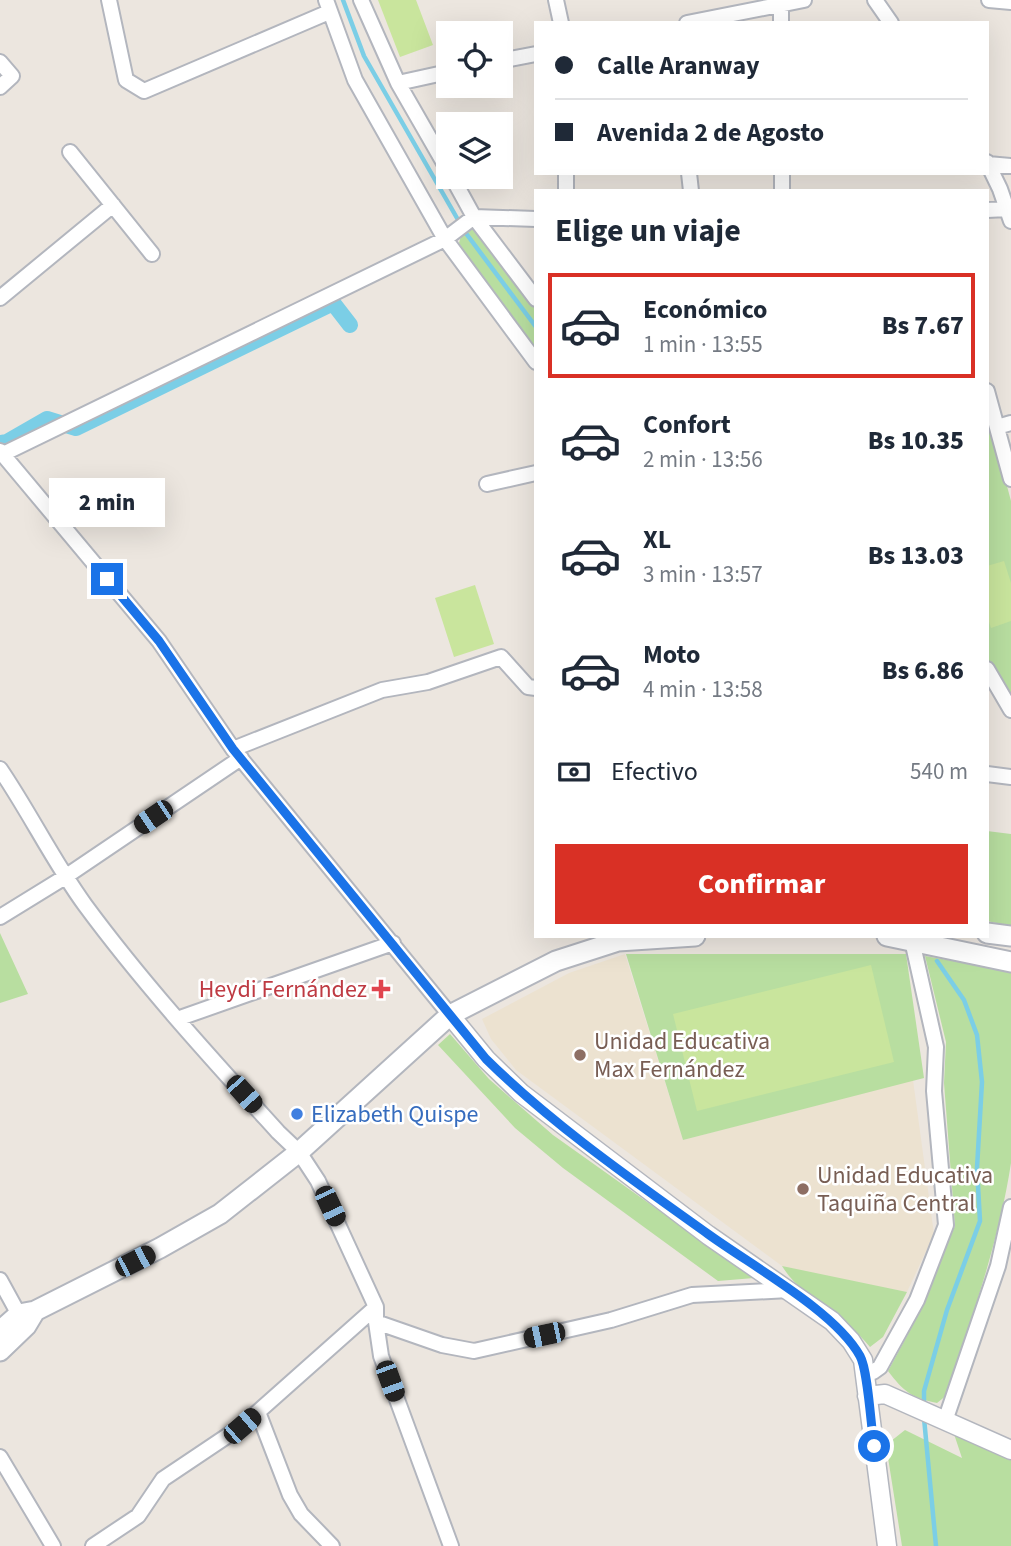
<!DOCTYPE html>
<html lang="es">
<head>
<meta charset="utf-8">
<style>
  :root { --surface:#fff; --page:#f6f6f7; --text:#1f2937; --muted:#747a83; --line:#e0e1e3; --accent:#d93025 }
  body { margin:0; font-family:"Source Sans 3",sans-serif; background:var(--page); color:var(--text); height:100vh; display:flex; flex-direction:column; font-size:26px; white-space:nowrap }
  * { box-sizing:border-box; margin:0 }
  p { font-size:23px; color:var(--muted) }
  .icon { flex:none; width:38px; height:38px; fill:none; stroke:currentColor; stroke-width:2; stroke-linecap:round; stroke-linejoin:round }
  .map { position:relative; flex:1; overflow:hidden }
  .sheet { position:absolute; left:534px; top:189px; width:455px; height:749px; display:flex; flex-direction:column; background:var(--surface); border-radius:0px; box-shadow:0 7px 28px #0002 }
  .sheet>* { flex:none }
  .hud { position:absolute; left:534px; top:21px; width:455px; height:154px; border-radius:0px; box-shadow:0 7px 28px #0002; display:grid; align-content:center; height:154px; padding:0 21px; background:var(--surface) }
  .fabs { position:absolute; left:436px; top:21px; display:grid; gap:14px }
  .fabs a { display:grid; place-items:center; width:77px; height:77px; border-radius:0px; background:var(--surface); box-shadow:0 7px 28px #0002; font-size:35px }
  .end { position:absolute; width:32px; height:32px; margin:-16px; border:9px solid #1a73e8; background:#fff; box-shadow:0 0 0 4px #fff }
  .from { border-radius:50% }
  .bubble { position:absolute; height:49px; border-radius:0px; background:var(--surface); box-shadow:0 7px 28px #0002; font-size:23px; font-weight:800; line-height:49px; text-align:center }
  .car { position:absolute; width:21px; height:42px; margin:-21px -10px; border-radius:9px; box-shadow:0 0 5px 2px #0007; background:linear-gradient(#222 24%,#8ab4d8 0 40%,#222 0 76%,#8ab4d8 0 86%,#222 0) }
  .hud b { display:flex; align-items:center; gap:24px; height:66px; font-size:26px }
  .hud b+b { border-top:2px solid var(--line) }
  .hud i { width:18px; height:18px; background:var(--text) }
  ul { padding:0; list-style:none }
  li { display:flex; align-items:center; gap:21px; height:105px; margin:0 14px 10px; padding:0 7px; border:4px solid transparent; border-radius:0px }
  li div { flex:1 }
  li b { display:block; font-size:26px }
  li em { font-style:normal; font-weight:800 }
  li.current { border-color:var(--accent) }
  li>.icon { width:63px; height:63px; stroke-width:1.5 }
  h2 { padding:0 21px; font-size:32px; line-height:84px }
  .pay { display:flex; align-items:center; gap:18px; height:77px; padding:0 21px; font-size:26px }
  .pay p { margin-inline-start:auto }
  .button { display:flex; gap:14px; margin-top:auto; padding:14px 21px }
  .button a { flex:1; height:80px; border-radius:0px; background:var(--accent); color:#fff; font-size:28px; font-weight:800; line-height:80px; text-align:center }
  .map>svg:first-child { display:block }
</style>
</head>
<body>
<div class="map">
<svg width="1011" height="1546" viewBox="0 0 1011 1546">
  <rect width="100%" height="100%" fill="#ece6df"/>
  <path fill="#ece2d0" d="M625 954 683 1140 913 1080 934 1234 907 1292 794 1270 782 1266 516 1070 491 1039 482 1019 569 973Z"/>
  <path fill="#b8dea0" d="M477 229 535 309V347L470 262 459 243 461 236 470 230Z
    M987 412 1011 501V698L987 660Z
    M987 831 1011 834V926L987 921Z
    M0 933 28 994 0 1003Z
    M626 954H906L924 1078 683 1140Z
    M925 956 1011 971V1163C999 1242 971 1319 947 1395L937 1403C912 1398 904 1392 888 1371L907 1336 955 1226 944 1083 946 1042Z
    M450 1034 489 1079 553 1135 754 1278 718 1281 563 1168 515 1128 438 1045Z
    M782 1266 907 1292 883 1337 870 1347C845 1315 803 1300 782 1266Z
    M905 1430 962 1458 954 1434 1011 1458V1546H902L886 1445Z"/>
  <path fill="#c9e59d" d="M378 0H416L433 45 400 57Z
    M1004 561 1011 583V621L991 628 987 616V566Z
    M475 585 494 644 454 657 435 598Z
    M871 965 894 1062 697 1111 673 1014Z"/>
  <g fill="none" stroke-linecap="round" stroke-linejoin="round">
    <path stroke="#7bcee6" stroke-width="4.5" d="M343 0 364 56 465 232 536 327
      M924 1406V1391L947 1310 980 1221 977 1168 982 1082 977 1035 964 1000 937 961
      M924 1418 936 1546"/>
    <path stroke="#7bcee6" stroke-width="16" d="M0 443 7 442 47 419 76 428 333 303 350 325"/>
    <g stroke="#b3b6be" stroke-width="18">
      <path id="minor" d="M109 0 126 80 144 91 329 12
        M326 0 355 80 445 239 536 362
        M361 0 398 83 448 170
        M556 0 561 23
        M781 0V23
        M875 0 891 23
        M989 0 1011 2
        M687 23 804 0
        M500 61 536 54
        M0 62 12 76 0 87
        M398 83 448 72
        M70 152 152 254
        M987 162 1000 189 1011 221
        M988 164 1011 166
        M566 173V191
        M689 173 691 191
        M452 177 474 217 536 299
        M782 191V173
        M987 210 1008 209
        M474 217 536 219
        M0 298 113 205
        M987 391 1011 479
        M997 427 1011 423
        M0 451 159 641 233 749 450 1015
        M3 454 445 239 474 217
        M487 484 536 473
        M987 669 1011 710
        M233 749 382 690 428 682 501 657 528 687 536 688
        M0 769C30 813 53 861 85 905 144 985 211 1058 278 1132L299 1152 318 1181 376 1307V1322L381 1356 451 1546
        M987 774 1011 777
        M0 917 65 877 241 758
        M177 1019 393 943
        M0 1280 23 1322
        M376 1322 442 1345 474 1351 611 1320 692 1295 789 1290
        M864 1373 873 1372 880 1367 917 1300 946 1225 934 1091 936 1047 911 936
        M258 1412 290 1495 301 1514 332 1546
        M945 1421 998 1266 1011 1207
        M0 1457 53 1546
        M93 1546 138 1516 163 1479 242 1426 376 1307"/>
    </g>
    <g stroke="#b3b6be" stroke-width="21">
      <path id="tertiary" d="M450 1015 486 1059 521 1093 708 1235 832 1321 851 1341 863 1360 887 1546
        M867 1396 885 1394 1011 1450"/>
    </g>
    <g stroke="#b3b6be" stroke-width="23">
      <path id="secondary" d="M987 933 1011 936
        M887 936 1011 962
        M0 1331 19 1314 35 1311 160 1248 220 1214 299 1152 450 1015 556 961 618 941 695 936
        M0 1351 26 1326 35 1311"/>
    </g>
    <use href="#minor" stroke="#fff" stroke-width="14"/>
    <use href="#tertiary" stroke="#fff" stroke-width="18"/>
    <use href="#secondary" stroke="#fff" stroke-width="19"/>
  </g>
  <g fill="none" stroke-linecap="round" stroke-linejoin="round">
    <path stroke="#1a73e8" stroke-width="9" d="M107 579 159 641 233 749 486 1059C553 1125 631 1179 708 1234 752 1266 835 1311 860 1356 868 1370 871 1427 874 1446"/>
  </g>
  <path fill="#e0444e" stroke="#fff" stroke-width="2.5" d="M377.5 978.5h7v7h7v7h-7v7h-7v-7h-7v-7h7z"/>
  <g fill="#8d6e63" stroke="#fff" stroke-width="2.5">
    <circle cx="580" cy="1055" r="7"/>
    <circle cx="803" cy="1189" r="7"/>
  </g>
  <circle fill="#3f7fe0" stroke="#fff" stroke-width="2.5" cx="297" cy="1114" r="7"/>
  <g text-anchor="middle" stroke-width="5" stroke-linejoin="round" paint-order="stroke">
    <g font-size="24" fill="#be3a42" stroke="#fff" text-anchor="end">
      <text x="367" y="997">Heydi Fernández</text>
    </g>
    <g font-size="24" fill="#785e54" stroke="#fff" text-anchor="start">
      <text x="594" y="1049">Unidad Educativa<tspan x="594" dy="28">Max Fernández</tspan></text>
      <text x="817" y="1183">Unidad Educativa<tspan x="817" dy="28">Taquiña Central</tspan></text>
    </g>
    <g font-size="24" fill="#366cbe" stroke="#fff" text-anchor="start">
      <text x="311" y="1122">Elizabeth Quispe</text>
    </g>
  </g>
</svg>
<div class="fabs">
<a><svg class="icon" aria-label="locate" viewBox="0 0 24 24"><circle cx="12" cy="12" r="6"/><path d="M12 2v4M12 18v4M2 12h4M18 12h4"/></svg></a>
<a><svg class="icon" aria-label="layers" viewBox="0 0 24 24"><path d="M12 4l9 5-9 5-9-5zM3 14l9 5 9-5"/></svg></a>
</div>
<i class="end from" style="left:874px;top:1446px"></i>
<i class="end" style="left:107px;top:579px"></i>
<div class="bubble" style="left:49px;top:478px;width:116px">2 min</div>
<i class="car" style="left:153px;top:817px;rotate:236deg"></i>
<i class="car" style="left:244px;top:1094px;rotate:138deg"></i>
<i class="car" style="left:330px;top:1206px;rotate:155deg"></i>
<i class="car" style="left:135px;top:1261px;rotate:63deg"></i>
<i class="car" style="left:544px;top:1335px;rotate:258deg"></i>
<i class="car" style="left:390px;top:1381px;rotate:160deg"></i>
<i class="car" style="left:242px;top:1426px;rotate:49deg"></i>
<div class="hud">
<b><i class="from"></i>Calle Aranway</b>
<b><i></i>Avenida 2 de Agosto</b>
</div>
<section class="sheet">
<h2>Elige un viaje</h2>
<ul>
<li class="current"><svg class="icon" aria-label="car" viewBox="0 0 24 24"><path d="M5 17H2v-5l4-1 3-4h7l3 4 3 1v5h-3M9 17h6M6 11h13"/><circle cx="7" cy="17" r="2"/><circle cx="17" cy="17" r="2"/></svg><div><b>Económico</b><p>1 min · 13:55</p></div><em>Bs 7.67</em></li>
<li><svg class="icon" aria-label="car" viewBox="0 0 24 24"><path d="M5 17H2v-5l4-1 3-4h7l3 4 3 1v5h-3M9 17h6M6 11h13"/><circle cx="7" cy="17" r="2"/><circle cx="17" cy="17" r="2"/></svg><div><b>Confort</b><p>2 min · 13:56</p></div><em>Bs 10.35</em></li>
<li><svg class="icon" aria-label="car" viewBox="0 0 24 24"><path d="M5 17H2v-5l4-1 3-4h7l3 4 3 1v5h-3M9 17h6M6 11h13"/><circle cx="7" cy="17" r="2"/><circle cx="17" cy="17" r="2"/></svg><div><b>XL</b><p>3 min · 13:57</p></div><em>Bs 13.03</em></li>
<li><svg class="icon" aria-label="car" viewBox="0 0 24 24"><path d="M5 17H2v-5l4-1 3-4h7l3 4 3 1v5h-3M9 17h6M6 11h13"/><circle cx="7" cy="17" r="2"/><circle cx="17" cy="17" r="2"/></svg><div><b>Moto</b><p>4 min · 13:58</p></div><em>Bs 6.86</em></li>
</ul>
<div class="pay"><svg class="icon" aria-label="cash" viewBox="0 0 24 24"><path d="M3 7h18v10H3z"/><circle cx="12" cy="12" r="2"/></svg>Efectivo<p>540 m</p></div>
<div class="button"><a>Confirmar</a></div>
</section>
</div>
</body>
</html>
